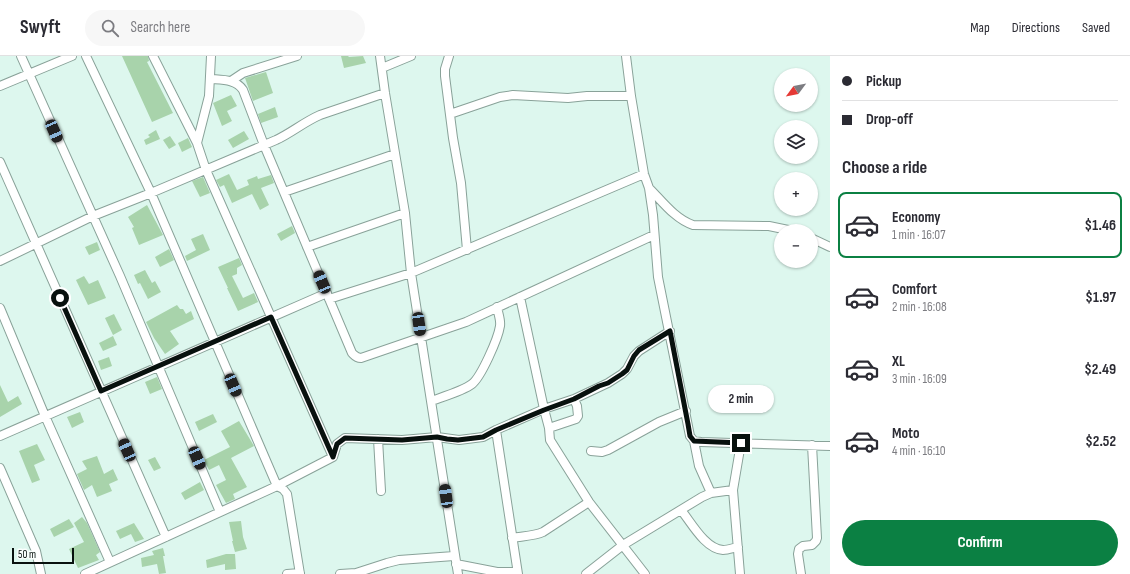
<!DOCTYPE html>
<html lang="en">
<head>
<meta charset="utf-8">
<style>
  :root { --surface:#fff; --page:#f7f7f7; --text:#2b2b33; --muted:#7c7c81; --line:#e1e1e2; --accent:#0b8043 }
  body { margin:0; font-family:"Sofia Sans Condensed",sans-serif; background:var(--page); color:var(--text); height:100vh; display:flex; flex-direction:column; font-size:15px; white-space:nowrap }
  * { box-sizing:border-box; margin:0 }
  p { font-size:13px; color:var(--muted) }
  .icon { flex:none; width:22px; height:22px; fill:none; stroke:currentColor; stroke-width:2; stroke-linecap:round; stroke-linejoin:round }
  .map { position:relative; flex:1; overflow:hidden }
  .details { display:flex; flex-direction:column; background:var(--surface); width:300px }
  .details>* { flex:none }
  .guide { display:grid; align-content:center; height:88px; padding:0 12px; background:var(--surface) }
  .needle { width:26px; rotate:238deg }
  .buttons { position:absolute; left:774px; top:12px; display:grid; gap:8px }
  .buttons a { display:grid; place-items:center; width:44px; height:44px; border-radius:50%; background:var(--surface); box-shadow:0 1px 3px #0004; font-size:20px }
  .scale { position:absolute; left:12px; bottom:10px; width:62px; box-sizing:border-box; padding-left:4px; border:2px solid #08110e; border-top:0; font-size:11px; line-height:14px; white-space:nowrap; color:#08110e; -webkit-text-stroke:3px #fafffd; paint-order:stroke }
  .end { position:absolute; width:18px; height:18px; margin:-9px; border:5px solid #08110e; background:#fff; box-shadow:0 0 0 2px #fff }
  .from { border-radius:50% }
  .bubble { position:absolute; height:28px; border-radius:14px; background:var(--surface); box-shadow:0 1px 3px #0004; font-size:13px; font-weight:700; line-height:28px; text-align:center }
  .car { position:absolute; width:12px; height:24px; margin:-12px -6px; border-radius:5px; box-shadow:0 0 3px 1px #0007; background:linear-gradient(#222 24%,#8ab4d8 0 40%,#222 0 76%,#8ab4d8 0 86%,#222 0) }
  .guide b { display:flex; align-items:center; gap:14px; height:38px; font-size:15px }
  .guide b+b { border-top:1px solid var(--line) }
  .guide i { width:10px; height:10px; background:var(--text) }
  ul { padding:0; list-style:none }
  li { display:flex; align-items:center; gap:12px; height:66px; margin:0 8px 6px; padding:0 4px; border:2px solid transparent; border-radius:8px }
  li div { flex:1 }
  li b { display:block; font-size:15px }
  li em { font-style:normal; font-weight:700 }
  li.selected { border-color:var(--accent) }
  li>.icon { width:36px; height:36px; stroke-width:1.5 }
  h2 { padding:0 12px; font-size:18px; line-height:48px }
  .button { display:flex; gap:8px; margin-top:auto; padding:8px 12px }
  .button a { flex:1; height:46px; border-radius:24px; background:var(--accent); color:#fff; font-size:16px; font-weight:700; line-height:46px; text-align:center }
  header { display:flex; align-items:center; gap:24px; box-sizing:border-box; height:56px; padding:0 20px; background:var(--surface); border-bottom:1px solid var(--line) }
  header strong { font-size:19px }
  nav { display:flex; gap:22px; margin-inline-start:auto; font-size:14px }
  .search { width:280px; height:36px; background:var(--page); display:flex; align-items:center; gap:10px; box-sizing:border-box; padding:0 14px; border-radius:22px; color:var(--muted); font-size:15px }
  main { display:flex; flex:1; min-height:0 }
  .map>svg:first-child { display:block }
</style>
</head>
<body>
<header>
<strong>Swyft</strong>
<div class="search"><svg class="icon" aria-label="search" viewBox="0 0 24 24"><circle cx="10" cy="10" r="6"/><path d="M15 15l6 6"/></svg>Search here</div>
<nav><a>Map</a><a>Directions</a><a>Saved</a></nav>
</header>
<main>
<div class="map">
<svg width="830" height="518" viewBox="0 0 830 518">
  <rect width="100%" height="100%" fill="#ddf7ee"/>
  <path fill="#a8d3ab" d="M122 0H148L149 5 147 6 173 57 152 66Z
    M341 0H348L349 1 363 0 366 7 344 12Z
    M266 16 273 37 253 45 245 22Z
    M231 39 237 50 227 55 232 65 222 70 213 47Z
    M275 51 278 61 261 67 258 58Z
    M156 74 160 83 146 89 144 84 150 81 148 79Z
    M244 75 249 83 233 92 228 84Z
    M170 80 176 89 169 93 163 84Z
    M188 82 192 91 182 96 178 87Z
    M229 118 237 134 249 129 247 124 257 120 258 123 271 119 274 127 261 132 269 149 260 154 252 138 232 147 224 129 220 131 216 124Z
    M203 121 210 137 200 141 192 125Z
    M147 149 163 179 139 189 132 172 134 171 128 161Z
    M292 170 295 177 281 185 277 178Z
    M203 178 210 194 187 205 185 200 196 194 191 183Z
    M97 186 100 194 89 199 85 191Z
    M169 193 174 204 160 211 155 201Z
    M239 202 242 209 237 212V218L232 220 243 242 254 237 258 246 238 255 227 232H228L218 211Z
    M145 214 152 227 155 225 161 236 148 243 140 227 138 228 134 219Z
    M84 220 89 228 98 224 106 242 88 249 76 224Z
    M177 249 180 253H183L186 258 191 255 194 263 170 275 179 288 165 298 154 282 146 266Z
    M114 258 122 274 113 279 105 262Z
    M113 280 117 289 103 295 99 287Z
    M109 301 112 310 101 314 98 305Z
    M157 321 162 333 150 338 145 326Z
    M0 329 8 346 18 340 22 348 0 361Z
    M80 356 84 366 72 372 67 361Z
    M213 358 217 366 199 375 195 366Z
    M239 365 254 390 231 402 247 431 233 438 235 443 226 447 216 429 226 424 219 409 209 414 204 404 230 391 221 375Z
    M37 388 45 404 34 409 40 424 32 427 19 395Z
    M97 400 104 418 113 413 118 424 109 428 112 435 97 441 92 429 84 434 77 418 87 413 82 405Z
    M155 401 161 412 154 415 148 404Z
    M200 426 204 434 185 444 181 437Z
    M82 461 87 467 100 496 96 499 99 504 78 512 69 493 84 486 74 467Z
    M69 463 74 471 54 481 50 473Z
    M241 465 243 481 247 493 235 496 232 485H233L229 466Z
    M134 467 144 483 135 486 131 478 120 483 116 475Z
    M163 492 165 500H163L166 517 159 518 157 508 142 511 141 502 154 499 152 495Z
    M226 498H235L236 513 225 514V508L207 512 206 504Z"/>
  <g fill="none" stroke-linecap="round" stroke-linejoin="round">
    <g stroke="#89a299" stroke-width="10">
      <path id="street" d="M21 0 120 220 220 456
        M86 0 151 137 277 430 283 433 287 438 300 518
        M153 0 197 87
        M211 0 209 40 197 87 206 114 333 401
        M380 0 385 37 405 157 411 217 421 281 458 518
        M449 0 445 13V20L453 82 461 127 467 194
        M626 0 631 40 644 118 649 132 653 159 658 221 690 380 694 385 701 386 830 390
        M382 12 411 0
        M210 23C222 24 236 23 243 34L264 89 352 297C355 300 356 302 361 302L466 266 654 179
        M231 25 243 17 297 0
        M0 30 72 0
        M450 58 500 41 513 39 568 42 587 40H631
        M0 106 166 481
        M649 132C662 145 675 163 693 169L769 170 793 175
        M284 136 395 98
        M811 182 830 191
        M307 191 405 157
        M0 205 93 160 151 137 276 84C291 77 304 66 320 59L385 37
        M520 241 544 353 549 372
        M329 243 411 217 644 118
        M0 252 45 360 110 506
        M574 343 577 350 578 360 576 363 549 372 550 384 589 446 645 518
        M431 345C442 341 463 335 472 328 481 321 498 283 500 270 501 264 498 257 497 251
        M496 374 518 518
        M0 380 327 237
        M378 383 381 435
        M694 385 699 410 711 437
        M591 395 602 396 608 394 659 366 686 355
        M0 412 36 495 41 518
        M681 454C691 466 705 493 723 494 728 494 733 492 738 491
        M512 482C522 480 534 480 543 476L589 446
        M456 508 497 516H517
        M85 518 277 430 333 401 337 388 345 382 402 384 437 381 459 384 483 381 496 374 544 353 574 343 608 327 622 318 627 313 634 300 639 295 670 275
        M287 518 300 517
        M340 518 356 517 387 507 399 504 454 500
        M586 518 623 489 702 441 711 437 733 434
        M740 518 733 434 741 387
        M801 518 798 498 799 493 803 490 812 489 816 485 817 482 812 389"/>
    </g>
    <use href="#street" stroke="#fff" stroke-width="8"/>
  </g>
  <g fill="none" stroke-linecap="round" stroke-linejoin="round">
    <path stroke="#08110e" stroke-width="5" d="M60 242 101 335 271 261 333 401 337 388 345 382 402 384 437 381 447 383 458 384 483 381 496 374 544 354 574 343 599 330 608 327 622 318 627 314 634 300 639 294 670 275 688 368 690 380 694 385 741 387"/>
  </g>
</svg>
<div class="buttons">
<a><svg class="needle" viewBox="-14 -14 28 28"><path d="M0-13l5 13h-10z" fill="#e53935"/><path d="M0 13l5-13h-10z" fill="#7c7c81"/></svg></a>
<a><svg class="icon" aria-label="layers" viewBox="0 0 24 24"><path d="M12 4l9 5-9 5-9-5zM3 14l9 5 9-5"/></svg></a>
<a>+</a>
<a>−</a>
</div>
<div class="scale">50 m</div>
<i class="end from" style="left:60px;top:242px"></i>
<i class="end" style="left:741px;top:387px"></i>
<div class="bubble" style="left:708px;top:329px;width:66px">2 min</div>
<i class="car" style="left:54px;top:75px;rotate:156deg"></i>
<i class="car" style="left:322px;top:226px;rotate:337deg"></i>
<i class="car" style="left:419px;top:268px;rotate:172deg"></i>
<i class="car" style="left:233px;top:329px;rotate:157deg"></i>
<i class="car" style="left:127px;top:394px;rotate:336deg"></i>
<i class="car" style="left:197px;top:402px;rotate:157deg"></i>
<i class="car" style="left:446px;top:440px;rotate:352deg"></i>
</div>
<section class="details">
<div class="guide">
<b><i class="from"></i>Pickup</b>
<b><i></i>Drop-off</b>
</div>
<h2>Choose a ride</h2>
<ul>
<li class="selected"><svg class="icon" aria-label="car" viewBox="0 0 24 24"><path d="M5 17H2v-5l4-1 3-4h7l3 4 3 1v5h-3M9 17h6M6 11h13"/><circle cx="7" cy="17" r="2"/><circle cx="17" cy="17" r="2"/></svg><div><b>Economy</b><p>1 min · 16:07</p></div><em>$1.46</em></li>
<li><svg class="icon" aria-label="car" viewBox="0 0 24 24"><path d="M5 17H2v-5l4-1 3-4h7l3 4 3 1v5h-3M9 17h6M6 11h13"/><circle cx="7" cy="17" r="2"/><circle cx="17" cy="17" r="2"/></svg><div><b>Comfort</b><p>2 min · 16:08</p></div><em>$1.97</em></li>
<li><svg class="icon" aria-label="car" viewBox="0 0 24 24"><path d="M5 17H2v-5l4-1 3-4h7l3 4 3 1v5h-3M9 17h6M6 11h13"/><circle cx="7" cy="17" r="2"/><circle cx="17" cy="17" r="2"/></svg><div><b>XL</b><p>3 min · 16:09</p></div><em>$2.49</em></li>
<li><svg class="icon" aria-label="car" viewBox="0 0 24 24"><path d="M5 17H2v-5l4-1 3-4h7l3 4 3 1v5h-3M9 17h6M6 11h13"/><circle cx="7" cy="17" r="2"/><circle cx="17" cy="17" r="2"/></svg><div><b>Moto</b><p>4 min · 16:10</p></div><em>$2.52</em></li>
</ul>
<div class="button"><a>Confirm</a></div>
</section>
</main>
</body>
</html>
